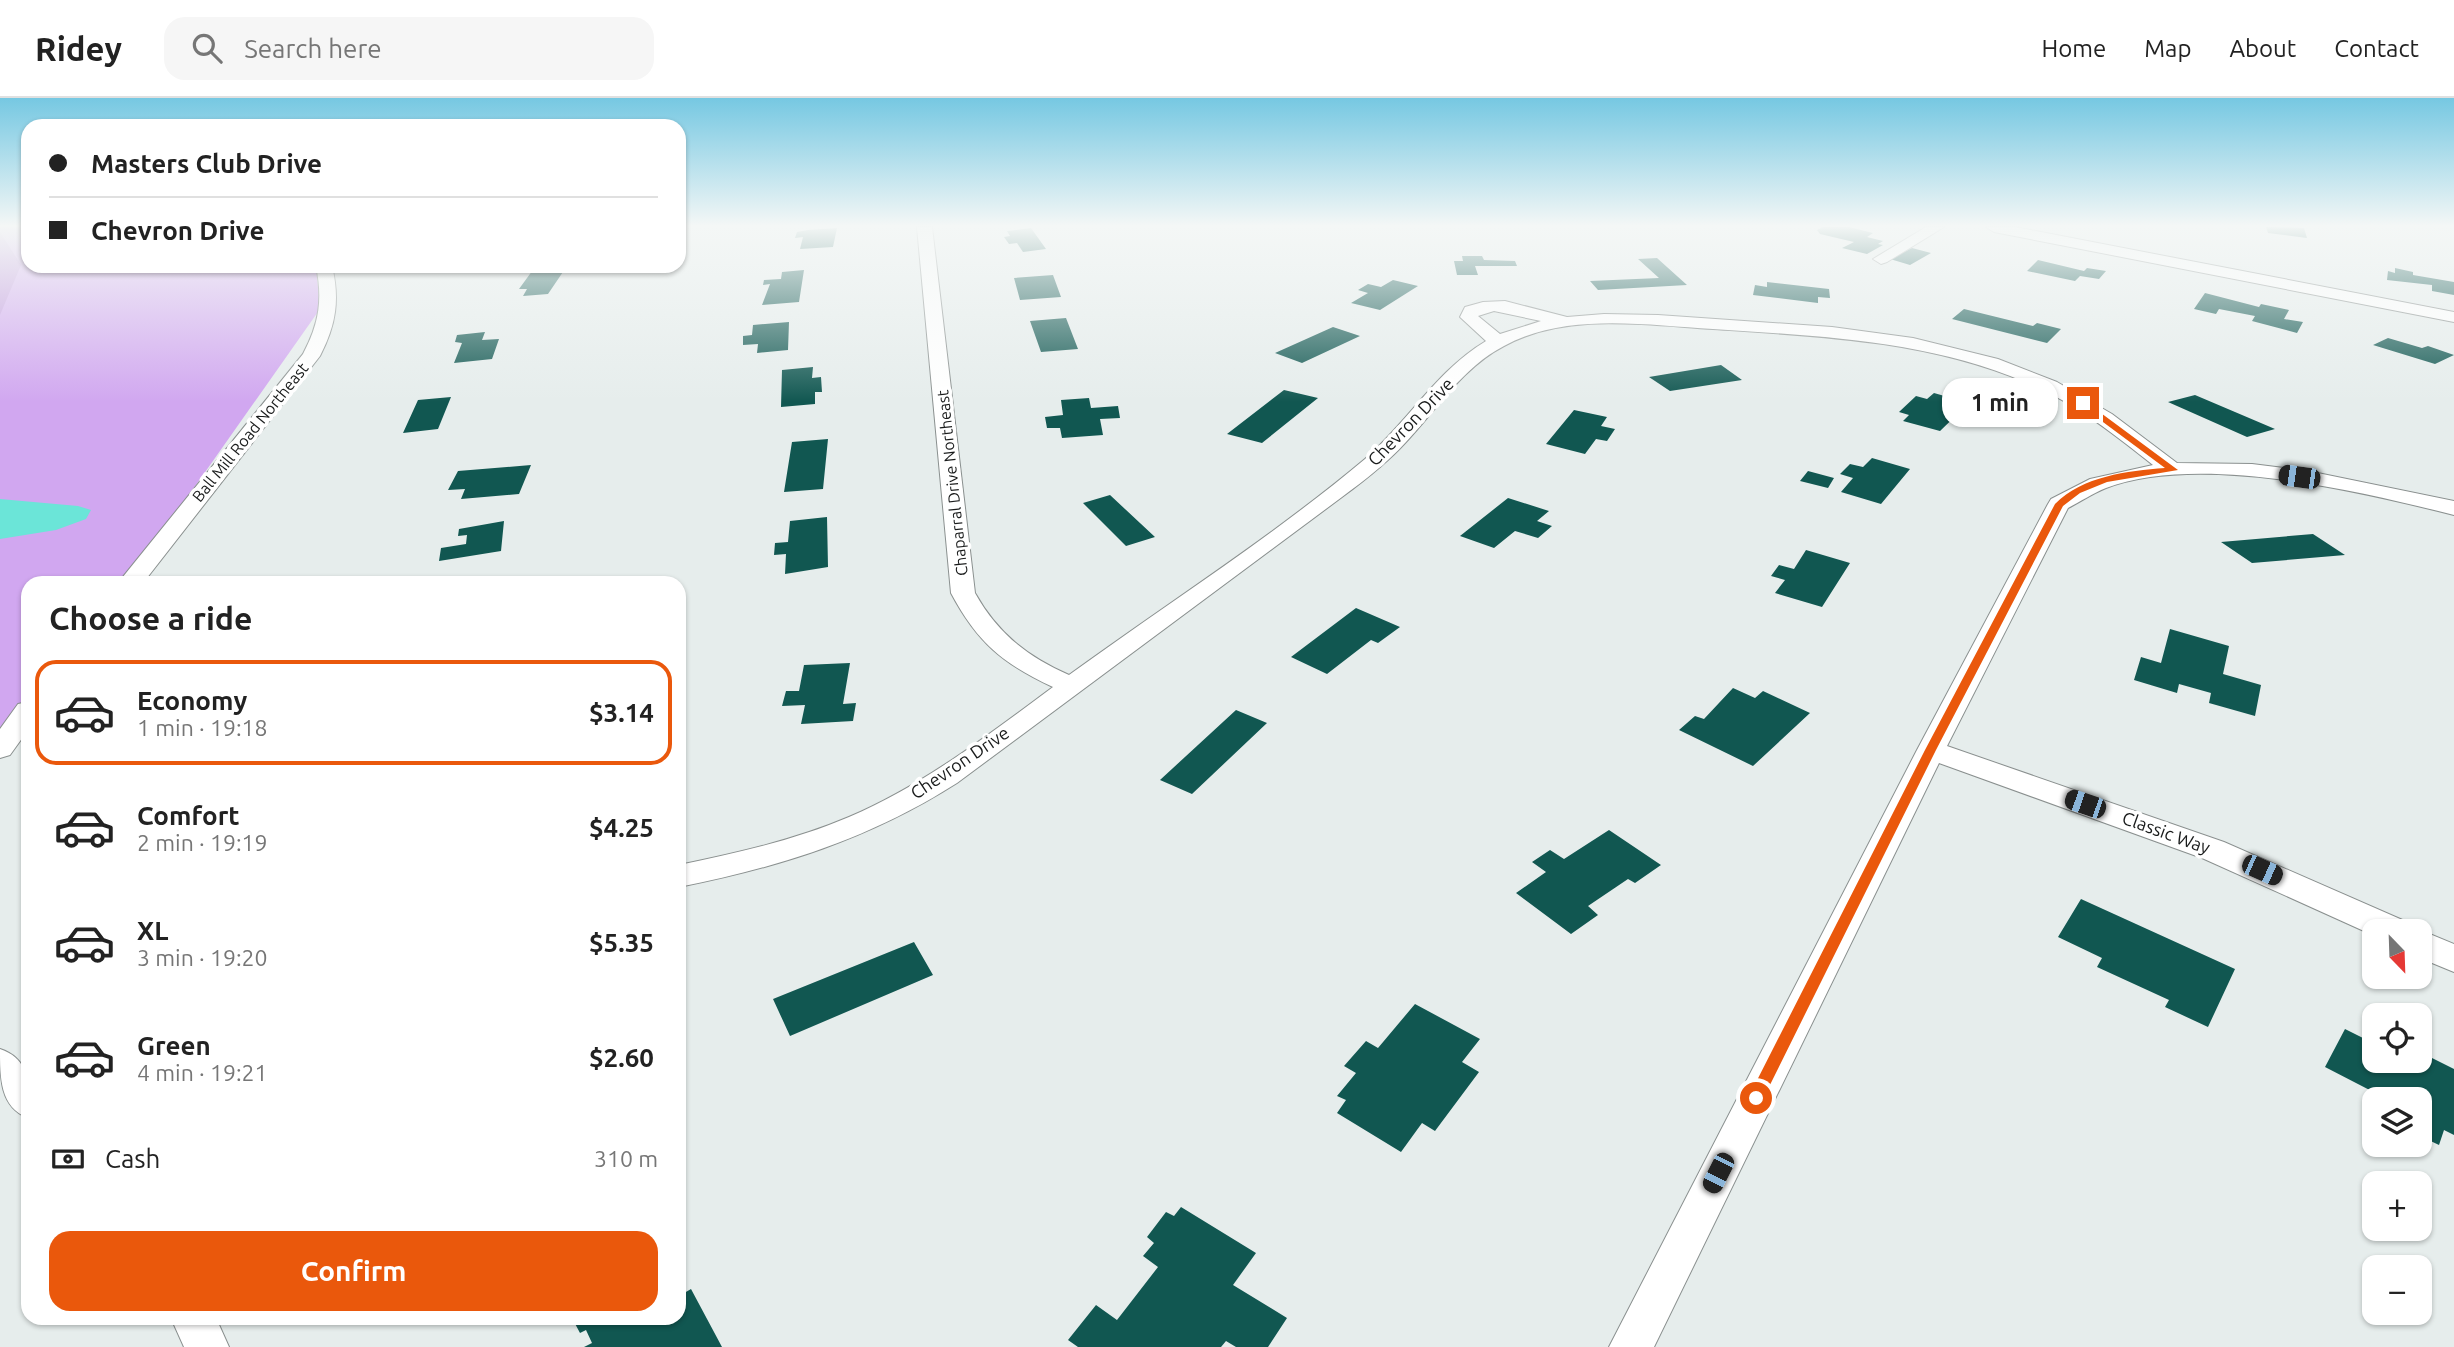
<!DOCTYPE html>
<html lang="en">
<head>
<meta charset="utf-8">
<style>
  :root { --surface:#fff; --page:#f6f6f6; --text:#222; --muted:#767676; --line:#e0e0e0; --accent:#ea580c }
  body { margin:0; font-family:Ubuntu,sans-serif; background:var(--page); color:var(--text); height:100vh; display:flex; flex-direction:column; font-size:26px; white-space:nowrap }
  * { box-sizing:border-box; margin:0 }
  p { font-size:23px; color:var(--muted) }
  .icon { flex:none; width:38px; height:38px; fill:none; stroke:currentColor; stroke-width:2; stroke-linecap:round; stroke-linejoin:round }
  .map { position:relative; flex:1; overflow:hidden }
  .sheet { position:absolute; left:21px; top:478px; width:665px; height:749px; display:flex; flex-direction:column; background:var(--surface); border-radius:21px; box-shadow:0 2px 5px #0004 }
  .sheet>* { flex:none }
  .banner { position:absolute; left:21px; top:21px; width:665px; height:154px; border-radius:21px; box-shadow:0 2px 5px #0004; display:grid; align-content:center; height:154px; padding:0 28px; background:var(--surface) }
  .needle { width:46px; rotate:157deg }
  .buttons { position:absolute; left:2362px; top:821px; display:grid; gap:14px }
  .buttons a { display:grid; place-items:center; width:70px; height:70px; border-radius:14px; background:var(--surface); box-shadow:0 2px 5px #0004; font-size:35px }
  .end { position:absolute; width:32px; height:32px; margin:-16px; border:9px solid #ea580c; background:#fff; box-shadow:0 0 0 4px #fff }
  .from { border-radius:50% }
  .bubble { position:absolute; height:49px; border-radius:21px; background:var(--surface); box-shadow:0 2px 5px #0004; font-size:23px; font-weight:700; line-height:49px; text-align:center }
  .car { position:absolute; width:21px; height:42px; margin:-21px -10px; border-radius:9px; box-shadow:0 0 5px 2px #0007; background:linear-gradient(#222 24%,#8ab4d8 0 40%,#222 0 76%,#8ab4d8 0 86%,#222 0) }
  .banner b { display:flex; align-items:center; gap:24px; height:66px; font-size:26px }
  .banner b+b { border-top:2px solid var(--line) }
  .banner i { width:18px; height:18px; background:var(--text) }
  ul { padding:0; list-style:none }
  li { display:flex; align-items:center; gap:21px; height:105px; margin:0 14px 10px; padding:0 14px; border:4px solid transparent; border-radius:21px }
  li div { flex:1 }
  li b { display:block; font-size:26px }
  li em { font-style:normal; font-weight:700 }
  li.active { border-color:var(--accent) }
  li>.icon { width:63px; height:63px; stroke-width:1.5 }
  h2 { padding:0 28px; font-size:32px; line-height:84px }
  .pay { display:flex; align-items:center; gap:18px; height:77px; padding:0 28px; font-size:26px }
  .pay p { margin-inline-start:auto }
  .primary-button { display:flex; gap:14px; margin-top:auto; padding:14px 28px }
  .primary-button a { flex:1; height:80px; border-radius:21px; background:var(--accent); color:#fff; font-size:28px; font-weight:700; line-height:80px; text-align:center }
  header { display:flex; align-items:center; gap:42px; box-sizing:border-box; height:98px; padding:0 35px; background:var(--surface); border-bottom:2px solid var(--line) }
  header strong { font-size:33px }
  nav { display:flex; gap:38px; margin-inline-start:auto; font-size:24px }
  .search { width:490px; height:63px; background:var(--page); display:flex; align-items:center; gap:18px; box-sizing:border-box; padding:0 24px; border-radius:21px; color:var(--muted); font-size:26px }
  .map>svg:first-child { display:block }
</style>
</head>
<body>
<header>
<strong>Ridey</strong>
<div class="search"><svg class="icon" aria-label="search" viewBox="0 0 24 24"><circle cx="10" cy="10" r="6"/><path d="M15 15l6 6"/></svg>Search here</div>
<nav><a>Home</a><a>Map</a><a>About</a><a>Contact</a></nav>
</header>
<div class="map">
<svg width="2454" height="1249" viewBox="0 0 2454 1249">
  <rect width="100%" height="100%" fill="#e6edec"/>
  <path fill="#d1a7f0" d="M0 129H28V168H316L320 211 127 485H28V622L0 661Z"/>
  <path fill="#c095de" d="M0 134 21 167 0 217Z"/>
  <path fill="#6be5d8" d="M0 401 78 408 91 412 86 421 56 432 0 441Z"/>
  <path fill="#115751" d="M1823 129H1849L1873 135 1867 139 1883 143 1878 146 1883 147 1867 156 1842 150 1854 144 1820 136 1817 132Z
    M2266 129 2304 130 2307 140 2268 135Z
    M837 130 833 149 800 151 803 139 795 140 797 134 808 132Z
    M1031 130 1046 151 1023 154 1017 145 1009 146 1004 139 1010 138 1007 133Z
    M1912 150 1931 155 1910 167 1890 161Z
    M1462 158H1482L1484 162 1515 163 1517 168H1475L1478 177H1457L1454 163H1463Z
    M1657 160 1687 187 1598 192 1590 183 1659 180 1638 161Z
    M2038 162 2084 173 2087 170 2106 173 2099 181 2080 178 2075 183 2027 173Z
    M559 168H567L548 196 523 198 527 191H519L535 169Z
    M2395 170 2413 174V177L2454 184V197L2432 193V187L2387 182 2388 173 2395 175Z
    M804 172 799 204 762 207 770 186 763 187 764 182 781 181 782 174Z
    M1053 177 1061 199 1020 202 1014 180Z
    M1393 182 1418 188 1380 212 1351 205 1368 195 1358 192 1368 186 1381 189Z
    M1767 184 1829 191 1830 200 1818 199V205L1753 197 1755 187 1767 189Z
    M2205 195 2259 209 2261 206 2289 212 2284 221 2303 224 2297 235 2252 223 2255 218 2219 211 2216 216 2194 211Z
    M1964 211 2033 228 2037 225 2061 231 2047 245 1952 221Z
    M1066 220 1078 251 1041 254 1030 223Z
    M789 224 788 252 757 255 758 246 743 247V238L752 237 753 227Z
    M1333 229 1360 238 1302 265 1275 255Z
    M485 234 482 242 499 241 492 261 454 265 462 245 455 244 457 237Z
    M2388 240 2422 250 2428 248 2454 257 2435 266 2373 247Z
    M1721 267 1742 282 1670 293 1649 279Z
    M813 269 812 280 821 279 822 294H815V306L781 309 782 272Z
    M1284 292 1318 300 1262 345 1227 336Z
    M1934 295 1969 305 1940 333 1903 323 1909 317 1899 314 1916 298 1927 301Z
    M2195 297 2275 331 2247 339 2168 304Z
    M451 299 438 331 403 335 418 302Z
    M1089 300 1091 310 1118 308 1120 320 1100 321 1103 337 1062 340 1060 330H1047L1045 319 1063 317 1061 302Z
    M1574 312 1607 319 1601 328 1615 331 1607 343 1596 341 1585 356 1546 346Z
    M828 341 823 391 784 394 792 344Z
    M1872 360 1910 371 1881 406 1841 394 1853 380 1840 376 1850 366 1863 369Z
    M531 367 519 396 461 401 465 391 448 392 458 373Z
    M1808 373 1834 380 1828 390 1800 383Z
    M1110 397 1155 439 1126 448 1083 405Z
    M1508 400 1549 413 1537 423 1552 428 1538 440 1515 433 1494 450 1460 438Z
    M827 419 828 469 785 476 786 456 774 457 775 445 788 444 790 423Z
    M504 423 501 453 439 463 441 450 466 446 467 437 458 438 459 431Z
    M2313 436 2345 457 2252 465 2221 444Z
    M1806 452 1850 465 1822 509 1775 495 1785 482 1771 478 1779 467 1794 471Z
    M1356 510 1400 529 1378 545 1371 542 1327 576 1291 559Z
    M2170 531 2229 548 2223 576 2261 587 2255 618 2209 605 2211 595 2179 586 2177 595 2134 582 2141 559 2161 565Z
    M850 565 843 606 856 605 853 623 801 626 805 607 782 608 786 593H799L804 567Z
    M1733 590 1755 600 1763 593 1810 615 1753 668 1679 632 1695 618 1704 621Z
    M1236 612 1267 625 1192 696 1160 682Z
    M1609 732 1661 767 1635 785 1628 781 1588 808 1598 817 1571 836 1516 795 1546 774 1532 764 1550 752 1564 761Z
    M2081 801 2235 871 2208 929 2165 909 2169 902 2097 869 2102 860 2058 839Z
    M914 844 933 877 790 938 773 901Z
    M1415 906 1480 941 1462 964 1479 974 1435 1033 1422 1025 1401 1054 1337 1015 1346 1002 1337 998 1356 975 1344 968 1366 943 1378 950Z
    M2345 931 2375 946V962H2420V954L2454 971V1037L2444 1032 2439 1047 2420 1038V1001H2387L2325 969Z
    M1181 1109 1256 1155 1233 1187 1287 1220 1268 1249H1236L1226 1243 1221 1249H1078L1068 1242 1096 1207 1117 1222 1158 1169 1143 1158 1154 1145 1147 1139 1166 1114 1174 1118Z
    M691 1191 722 1249H584L592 1245 586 1232 580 1235 572 1220H679V1198Z"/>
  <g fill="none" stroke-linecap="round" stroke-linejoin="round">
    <g stroke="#8a908f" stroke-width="2">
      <path id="street" d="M917 129H932L975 495C998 536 1027 558 1069 577 1168 505 1272 439 1365 361 1408 324 1437 272 1486 243L1460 219 1465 209 1483 204 1505 203 1567 219 1604 216 1658 217 1832 229 1913 240 1998 261 2057 284 2112 316 2177 365 2252 366 2308 373 2454 403V417C2359 393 2199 355 2106 390 2093 395 2080 404 2068 410L1947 648 2224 744 2407 824 2412 833H2375V838L2202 760 1939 665 1654 1249H1609L1917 652 2048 406 2051 401 2090 381 2153 367C2113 335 2072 303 2025 284 1926 242 1818 238 1713 231 1645 227 1566 214 1504 248 1463 269 1437 311 1406 344 1387 365 1365 382 1342 399L957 685C869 741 780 769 679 789V767C737 755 795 742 849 719 924 687 988 637 1053 589 1003 566 977 544 951 495ZM1494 213 1541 223 1500 236 1478 218Z
        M1926 129H1944L1887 164 1881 166 1873 161Z
        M1986 129H2015L2454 214V224L1994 134Z
        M316 168H332C340 202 336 227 320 258L143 485H118L303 256C319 226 323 202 316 168Z
        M28 604V632L10 657 0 660V631L18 606Z
        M2420 832 2454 846V874L2420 860Z
        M0 951C33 962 28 991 28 1020 0 1009 0 980 0 951Z
        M171 1220H216L229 1249H184Z"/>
    </g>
    <use href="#street" fill="#fff" fill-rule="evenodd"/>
  </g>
  <linearGradient id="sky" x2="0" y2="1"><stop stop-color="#76c8e2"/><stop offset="0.42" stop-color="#f4f7f6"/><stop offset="1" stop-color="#f4f7f6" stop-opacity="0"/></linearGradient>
  <rect width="2454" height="304" fill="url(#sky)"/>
  <path fill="#ea580c" d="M2080 304H2086L2178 372 2107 384 2080 395 2063 408 1936 652 1761 1005H1750L1748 1000 1925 652 2055 406C2083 378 2127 373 2165 370L2080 307Z"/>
  <g text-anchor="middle" stroke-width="7" stroke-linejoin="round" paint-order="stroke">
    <g font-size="16" fill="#191b1b" stroke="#fff">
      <text transform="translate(250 334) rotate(-51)" y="6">Ball Mill Road Northeast</text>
      <text transform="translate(952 385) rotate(-96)" y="6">Chaparral Drive Northeast</text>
    </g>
    <g font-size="18" fill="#191b1b" stroke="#fff">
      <text transform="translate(1411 324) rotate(-46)" y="6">Chevron Drive</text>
      <text transform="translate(960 665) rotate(-34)" y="6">Chevron Drive</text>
      <text transform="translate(2166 735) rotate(20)" y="6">Classic Way</text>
    </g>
  </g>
</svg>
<div class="buttons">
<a><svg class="needle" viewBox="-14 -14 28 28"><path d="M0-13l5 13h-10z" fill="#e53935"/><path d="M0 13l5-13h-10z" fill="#767676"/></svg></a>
<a><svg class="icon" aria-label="locate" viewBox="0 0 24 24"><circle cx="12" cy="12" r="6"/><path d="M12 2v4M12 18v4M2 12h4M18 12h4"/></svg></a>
<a><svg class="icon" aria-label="layers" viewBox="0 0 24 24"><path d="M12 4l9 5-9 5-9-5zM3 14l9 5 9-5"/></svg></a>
<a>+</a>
<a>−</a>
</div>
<i class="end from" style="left:1756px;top:1000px"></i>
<i class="end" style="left:2083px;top:305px"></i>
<div class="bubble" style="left:1942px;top:280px;width:116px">1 min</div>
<i class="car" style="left:2299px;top:379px;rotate:278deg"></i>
<i class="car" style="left:2085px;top:706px;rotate:289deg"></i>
<i class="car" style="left:2262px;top:772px;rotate:114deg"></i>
<i class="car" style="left:1718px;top:1075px;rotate:207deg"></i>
<div class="banner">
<b><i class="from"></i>Masters Club Drive</b>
<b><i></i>Chevron Drive</b>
</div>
<section class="sheet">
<h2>Choose a ride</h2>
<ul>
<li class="active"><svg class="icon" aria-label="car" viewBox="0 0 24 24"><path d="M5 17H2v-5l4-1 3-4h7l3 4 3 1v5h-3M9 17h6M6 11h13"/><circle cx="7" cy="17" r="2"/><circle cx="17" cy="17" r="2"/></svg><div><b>Economy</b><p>1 min · 19:18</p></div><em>$3.14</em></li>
<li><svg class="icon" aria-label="car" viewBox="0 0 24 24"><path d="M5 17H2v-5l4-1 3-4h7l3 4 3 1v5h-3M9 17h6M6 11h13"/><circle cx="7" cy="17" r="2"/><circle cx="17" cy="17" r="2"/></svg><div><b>Comfort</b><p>2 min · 19:19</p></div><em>$4.25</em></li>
<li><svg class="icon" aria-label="car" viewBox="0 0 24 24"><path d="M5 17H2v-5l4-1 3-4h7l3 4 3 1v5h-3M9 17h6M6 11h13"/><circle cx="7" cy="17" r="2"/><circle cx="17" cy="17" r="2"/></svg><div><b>XL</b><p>3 min · 19:20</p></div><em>$5.35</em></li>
<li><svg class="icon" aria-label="car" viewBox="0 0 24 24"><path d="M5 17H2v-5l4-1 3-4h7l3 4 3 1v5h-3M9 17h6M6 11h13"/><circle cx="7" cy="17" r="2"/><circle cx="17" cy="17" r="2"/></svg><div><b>Green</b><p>4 min · 19:21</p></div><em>$2.60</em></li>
</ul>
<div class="pay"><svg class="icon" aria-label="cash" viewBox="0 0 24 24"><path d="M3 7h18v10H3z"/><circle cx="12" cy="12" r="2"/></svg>Cash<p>310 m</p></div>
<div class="primary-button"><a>Confirm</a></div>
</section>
</div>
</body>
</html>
